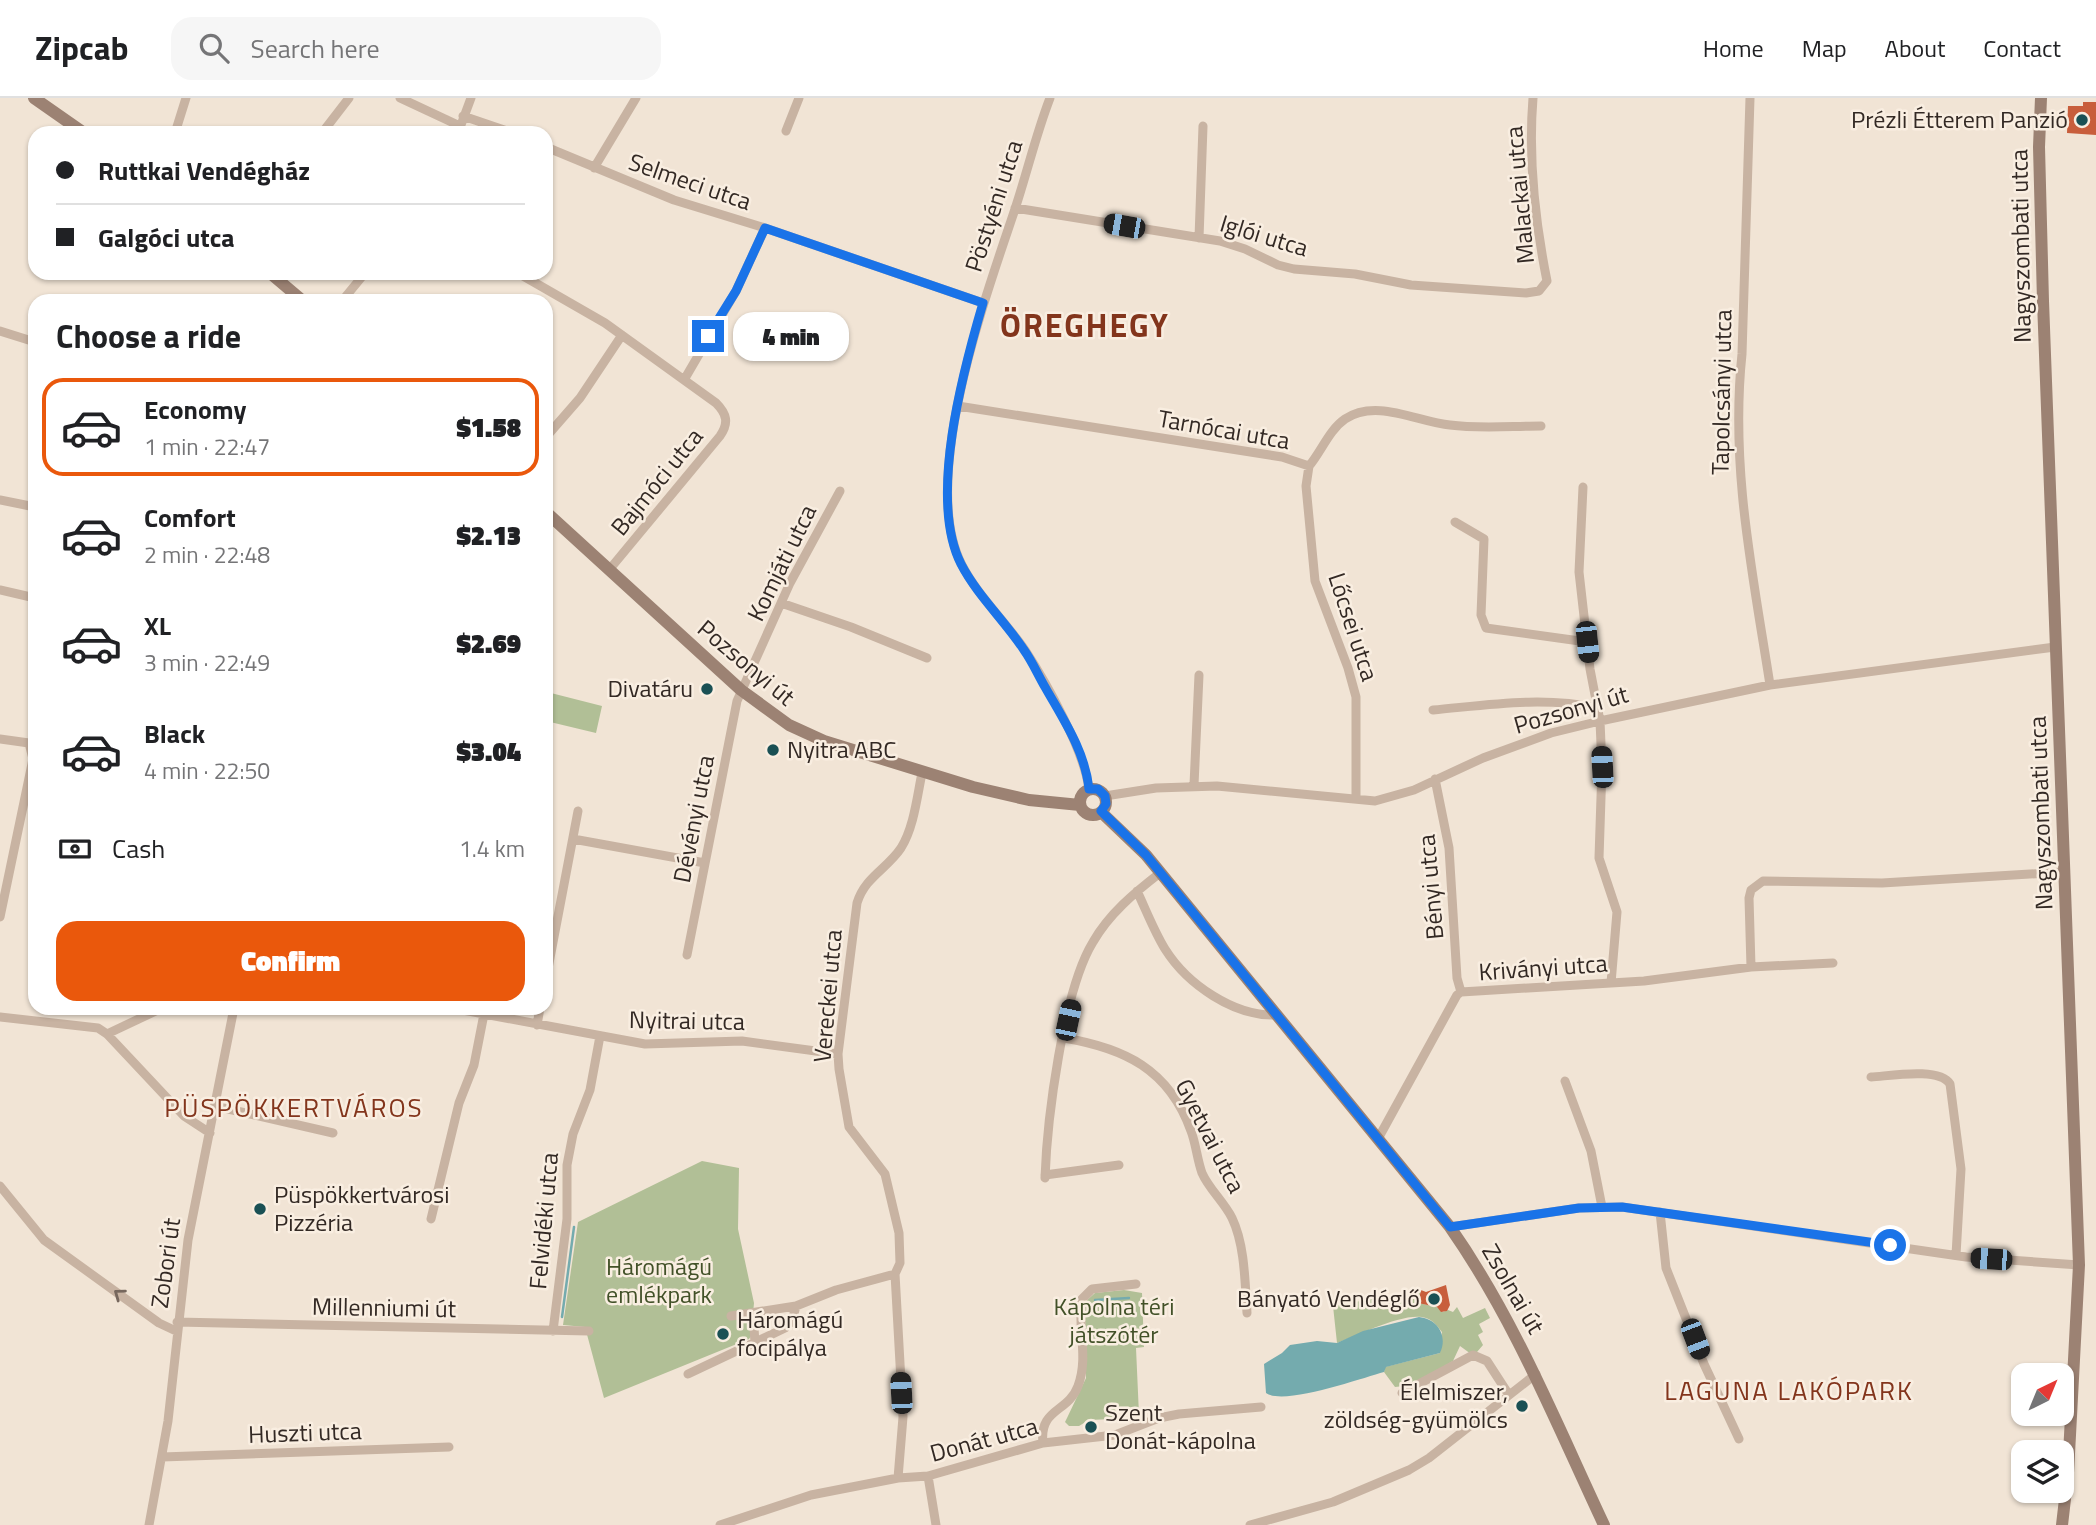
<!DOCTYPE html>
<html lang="en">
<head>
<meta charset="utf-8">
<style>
  :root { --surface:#fff; --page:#f6f6f6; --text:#202124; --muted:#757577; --line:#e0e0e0; --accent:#ea580c }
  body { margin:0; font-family:"Titillium Web",sans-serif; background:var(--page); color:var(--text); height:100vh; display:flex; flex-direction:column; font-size:26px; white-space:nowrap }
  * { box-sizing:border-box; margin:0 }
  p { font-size:23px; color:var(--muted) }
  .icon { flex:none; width:38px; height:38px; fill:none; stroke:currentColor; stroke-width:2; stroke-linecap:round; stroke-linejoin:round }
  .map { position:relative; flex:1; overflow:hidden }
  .drawer { position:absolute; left:28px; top:196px; width:525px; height:721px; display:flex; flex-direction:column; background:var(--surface); border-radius:21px; box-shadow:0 2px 5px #0004 }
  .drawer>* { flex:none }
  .top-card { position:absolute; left:28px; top:28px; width:525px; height:154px; border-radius:21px; box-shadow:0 2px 5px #0004; display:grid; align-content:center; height:154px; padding:0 28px; background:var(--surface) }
  .needle { width:46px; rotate:43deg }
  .fabs { position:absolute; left:2011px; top:1265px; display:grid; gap:14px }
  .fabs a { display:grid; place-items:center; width:63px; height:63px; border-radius:14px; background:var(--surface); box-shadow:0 2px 5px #0004; font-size:35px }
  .end { position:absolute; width:32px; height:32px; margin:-16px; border:9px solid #1a73e8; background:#fff; box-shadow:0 0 0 4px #fff }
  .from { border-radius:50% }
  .bubble { position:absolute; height:49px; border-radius:21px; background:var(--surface); box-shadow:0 2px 5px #0004; font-size:23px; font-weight:800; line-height:49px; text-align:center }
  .car { position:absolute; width:21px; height:42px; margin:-21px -10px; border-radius:9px; box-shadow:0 0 5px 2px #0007; background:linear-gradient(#222 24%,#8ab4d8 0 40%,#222 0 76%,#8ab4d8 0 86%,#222 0) }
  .top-card b { display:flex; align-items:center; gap:24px; height:66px; font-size:26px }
  .top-card b+b { border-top:2px solid var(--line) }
  .top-card i { width:18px; height:18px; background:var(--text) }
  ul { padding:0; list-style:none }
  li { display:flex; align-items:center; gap:21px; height:98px; margin:0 14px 10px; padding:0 14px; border:4px solid transparent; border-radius:21px }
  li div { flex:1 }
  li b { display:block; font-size:26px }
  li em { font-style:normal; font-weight:800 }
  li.selected { border-color:var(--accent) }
  li>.icon { width:63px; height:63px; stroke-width:1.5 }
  h2 { padding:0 28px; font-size:32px; line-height:84px }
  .pay { display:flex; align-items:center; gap:18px; height:77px; padding:0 28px; font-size:26px }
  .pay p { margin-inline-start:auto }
  .cta { display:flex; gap:14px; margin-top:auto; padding:14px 28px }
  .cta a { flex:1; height:80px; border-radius:21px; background:var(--accent); color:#fff; font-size:28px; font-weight:800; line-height:80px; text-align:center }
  header { display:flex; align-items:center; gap:42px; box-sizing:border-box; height:98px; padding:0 35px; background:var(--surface); border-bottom:2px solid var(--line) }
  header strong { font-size:33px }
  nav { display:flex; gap:38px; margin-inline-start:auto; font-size:24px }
  .search { width:490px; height:63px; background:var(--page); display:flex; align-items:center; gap:18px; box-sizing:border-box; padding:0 24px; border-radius:21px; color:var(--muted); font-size:26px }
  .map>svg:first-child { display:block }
</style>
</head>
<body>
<header>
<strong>Zipcab</strong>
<div class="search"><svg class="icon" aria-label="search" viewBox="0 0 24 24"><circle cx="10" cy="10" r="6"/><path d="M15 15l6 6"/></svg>Search here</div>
<nav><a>Home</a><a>Map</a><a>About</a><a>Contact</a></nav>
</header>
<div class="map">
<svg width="2096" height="1427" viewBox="0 0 2096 1427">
  <rect width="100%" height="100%" fill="#f1e4d5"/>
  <path fill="#b1bf96" d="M547 594 602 608 596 635 546 623Z
    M702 1063 739 1070 738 1131 754 1205 751 1238 749 1241 604 1300 585 1229 563 1227 578 1124Z
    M1124 1192 1142 1195 1144 1249 1136 1250 1139 1317H1136L1135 1309 1115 1310 1117 1321 1113 1318 1112 1321 1089 1322 1079 1328H1069L1065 1324 1067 1320 1086 1280 1085 1204 1095 1195Z
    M1421 1192 1418 1205 1437 1209 1443 1214 1448 1212 1453 1214 1457 1209 1463 1220 1485 1210 1490 1220 1479 1226 1483 1234 1478 1237 1483 1247 1477 1254 1471 1256 1460 1248 1453 1263 1413 1287 1395 1289 1384 1274 1385 1269 1440 1255 1442 1234C1437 1228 1433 1222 1426 1220 1405 1213 1357 1238 1337 1245L1333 1208Z"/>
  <path fill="#74abae" d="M1419 1219C1438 1221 1448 1238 1440 1255L1386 1269 1384 1274C1362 1280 1284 1308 1266 1295L1264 1266 1282 1255 1290 1247 1317 1243 1337 1245 1363 1233Z"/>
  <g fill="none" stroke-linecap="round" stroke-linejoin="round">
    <path stroke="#74abae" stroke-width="2.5" d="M1095 1202 1129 1200
      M562 1219 574 1129"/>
  </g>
  <path fill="#c85e3c" d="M2083 4H2096V37L2067 35 2068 8H2083Z
    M1446 1187 1450 1207 1447 1213 1441 1214 1437 1209 1418 1205 1421 1192 1426 1194Z"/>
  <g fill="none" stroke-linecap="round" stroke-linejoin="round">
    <path stroke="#c8b3a2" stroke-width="9" d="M400 0 460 28
      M1050 0C1036 36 1027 75 1015 111 986 198 918 382 962 467 978 498 1005 523 1025 552 1047 586 1084 652 1089 691
      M1750 0 1742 256C1730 369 1753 477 1770 587
      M463 18 513 35
      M786 33 799 0
      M175 35 186 0
      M322 35 349 0
      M458 35 471 0
      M546 49 674 102 765 130 983 205
      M594 70 636 0
      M1015 110 1220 143 1245 151 1278 167 1294 171 1355 176 1411 187 1526 195 1539 193 1547 183C1535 123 1528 61 1533 0
      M1199 140 1203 28
      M518 175 605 225 716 305C727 316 729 325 720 338L609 472
      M342 203 365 175
      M0 233 35 244
      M684 282 736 193 765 130
      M958 308 1282 359 1309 368C1321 354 1329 332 1345 321 1376 300 1418 324 1450 327 1479 331 1511 328 1541 328
      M546 339 580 300 622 237
      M1309 368 1306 388 1315 483 1348 570 1356 599V701
      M1583 389 1579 474 1590 571 1600 623 1602 669 1599 760 1617 814 1611 885
      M0 402 35 409
      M1455 424 1484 441 1481 517 1486 530 1587 544
      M0 492 35 500
      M781 505 851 529 927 560
      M1433 612C1488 607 1543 598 1597 610
      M0 641 29 645
      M1435 681 1449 750 1457 880 1461 894
      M1194 687 1199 577
      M1105 698 1156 690 1217 688 1375 703 1414 692 1483 660 1551 635 1600 623 1770 587 2055 549
      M573 741 705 765
      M1137 793C1146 812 1154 833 1165 851 1187 886 1234 919 1277 917
      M0 819 33 661 29 645
      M687 857 737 603 790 485 840 393
      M1751 869 1749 800 1751 792 1763 783 1882 785 2064 774
      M546 881 578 713
      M452 910 645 946 742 943 838 956
      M0 919 98 930 107 936 184 1018 210 1035
      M537 927 540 910
      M107 936 162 910
      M1064 940C1124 950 1169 971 1191 1033 1196 1046 1197 1061 1202 1075 1209 1091 1224 1104 1232 1120 1245 1147 1245 1185 1247 1215
      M1871 979C1890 978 1939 969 1950 986L1961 1071 1956 1157
      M1565 983 1591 1053 1602 1109
      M215 1008 333 1035
      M1379 1039 1457 897 1461 894 1644 883 1751 869 1833 865
      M1045 1077 1119 1067
      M1045 1080C1047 1022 1063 893 1093 844 1109 816 1134 795 1160 775
      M0 1088 44 1142 159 1225 176 1233
      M1660 1114 1666 1170 1704 1266 1739 1341
      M431 1121 459 1005 474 967 484 916
      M1450 1129 1579 1110 1622 1109 1966 1159 2079 1167
      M753 1215 755 1245
      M731 1218 796 1208 836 1192 895 1176
      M177 1224 589 1233
      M553 1233 567 1121V1067L573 1036 590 992 600 938
      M688 1276 785 1230 792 1223 796 1208
      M1402 1295 1473 1257 1487 1263 1509 1297
      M1043 1345C1039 1310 1068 1315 1078 1288 1089 1259 1077 1229 1082 1201L1092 1191 1136 1186
      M162 1359 449 1349
      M928 1378 936 1427
      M898 1380 903 1319 895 1176 900 1165 899 1135 885 1076 849 1029 839 971 838 956 857 805C865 779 887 771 901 750 914 729 917 699 922 675
      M149 1427 168 1323 188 1142 234 910
      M720 1427 811 1397 898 1380 928 1378 1043 1345 1115 1337 1159 1320 1179 1316 1261 1309
      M1250 1427 1333 1404 1409 1372 1429 1360 1536 1276"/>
    <path stroke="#9c8273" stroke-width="12" d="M34 0 84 35
      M2041 0 2039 49 2043 203 2079 1167 2068 1375 2062 1427
      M270 175 303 203
      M546 414 741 592 789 627 824 643 973 689 1029 702 1080 707
      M1080 704a13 13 0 1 1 26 0a13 13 0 1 1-26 0Z
      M1101 714 1146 757 1450 1129C1515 1222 1556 1325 1604 1427"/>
  </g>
  <defs><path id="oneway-chevron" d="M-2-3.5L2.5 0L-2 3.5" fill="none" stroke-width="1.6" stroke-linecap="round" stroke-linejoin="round" transform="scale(1.75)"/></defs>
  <use stroke="#76675d" href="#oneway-chevron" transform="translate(119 1196) rotate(-144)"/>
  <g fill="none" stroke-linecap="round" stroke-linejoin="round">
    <path stroke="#1a73e8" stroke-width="9" d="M708 238 736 193 765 130 983 205C963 273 928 401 961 466 977 497 1005 523 1024 552 1032 563 1038 577 1045 589 1063 621 1085 653 1089 691H1098L1105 698 1106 706 1101 713 1146 757 1450 1129 1579 1110 1622 1109 1890 1147"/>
  </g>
  <g fill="#1a5054" stroke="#f9eee1" stroke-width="2.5">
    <circle cx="2082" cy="22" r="7"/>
    <circle cx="707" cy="591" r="7"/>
    <circle cx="773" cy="652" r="7"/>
    <circle cx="260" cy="1111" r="7"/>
    <circle cx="1434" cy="1201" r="7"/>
    <circle cx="723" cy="1236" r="7"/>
    <circle cx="1522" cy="1308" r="7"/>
    <circle cx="1091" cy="1329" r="7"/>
  </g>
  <g text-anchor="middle" stroke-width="5" stroke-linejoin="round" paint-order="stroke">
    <g font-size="24" fill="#332924" stroke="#f9eee1" text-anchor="end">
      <text x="2068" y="30">Prézli Étterem Panzió</text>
      <text x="693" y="599">Divatáru</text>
      <text x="787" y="660" text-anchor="start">Nyitra ABC</text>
      <text x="274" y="1105" text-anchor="start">Püspökkertvárosi<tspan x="274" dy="28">Pizzéria</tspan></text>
      <text x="1420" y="1209">Bányató Vendéglő</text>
      <text x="737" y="1230" text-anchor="start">Háromágú<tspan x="737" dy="28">focipálya</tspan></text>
      <text x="1508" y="1302">Élelmiszer,<tspan x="1508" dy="28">zöldség-gyümölcs</tspan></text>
      <text x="1105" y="1323" text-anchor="start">Szent<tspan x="1105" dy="28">Donát-kápolna</tspan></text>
    </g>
    <g font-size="24" fill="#332924" stroke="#f9eee1">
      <text transform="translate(690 84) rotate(19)" y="8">Selmeci utca</text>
      <text transform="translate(1520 97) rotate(-95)" y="8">Malackai utca</text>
      <text transform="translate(994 108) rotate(-72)" y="8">Pöstyéni utca</text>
      <text transform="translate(1264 138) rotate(17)" y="8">Iglói utca</text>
      <text transform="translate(2021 148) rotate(-91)" y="8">Nagyszombati utca</text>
      <text transform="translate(1722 294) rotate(-89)" y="8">Tapolcsányi utca</text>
      <text transform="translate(1224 332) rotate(10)" y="8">Tarnócai utca</text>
      <text transform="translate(657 384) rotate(-51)" y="8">Bajmóci utca</text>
      <text transform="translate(782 465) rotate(-64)" y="8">Komjáti utca</text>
      <text transform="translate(1353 529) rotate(72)" y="8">Lőcsei utca</text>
      <text transform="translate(746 565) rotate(40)" y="8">Pozsonyi út</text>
      <text transform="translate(1571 612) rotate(-16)" y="8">Pozsonyi út</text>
      <text transform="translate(2041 715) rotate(-92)" y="8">Nagyszombati utca</text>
      <text transform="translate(694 721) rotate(-79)" y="8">Dévényi utca</text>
      <text transform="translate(1431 789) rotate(-95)" y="8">Bényi utca</text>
      <text transform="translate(1543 870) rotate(-4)" y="8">Kriványi utca</text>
      <text transform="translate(828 898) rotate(-85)" y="8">Vereckei utca</text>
      <text transform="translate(687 923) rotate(1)" y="8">Nyitrai utca</text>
      <text transform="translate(1210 1038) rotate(63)" y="8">Gyetvai utca</text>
      <text transform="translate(544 1123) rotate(-85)" y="8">Felvidéki utca</text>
      <text transform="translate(166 1165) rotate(-82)" y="8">Zobori út</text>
      <text transform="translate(1513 1191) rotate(60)" y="8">Zsolnai út</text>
      <text transform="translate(384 1210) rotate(1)" y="8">Millenniumi út</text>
      <text transform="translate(305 1335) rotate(-2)" y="8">Huszti utca</text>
      <text transform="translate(984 1342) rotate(-15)" y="8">Donát utca</text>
    </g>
    <g font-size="24" fill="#425128" stroke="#f9eee1">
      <text x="659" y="1177">Háromágú<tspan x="659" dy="28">emlékpark</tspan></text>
      <text x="1114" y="1217">Kápolna téri<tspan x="1114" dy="28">játszótér</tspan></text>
    </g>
    <g font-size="26" letter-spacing="2" fill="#83351c" stroke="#f9eee1">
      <text x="294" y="1019">PÜSPÖKKERTVÁROS</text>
      <text x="1789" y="1302">LAGUNA LAKÓPARK</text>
    </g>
    <g font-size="32" font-weight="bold" letter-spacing="2" fill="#83351c" stroke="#f9eee1">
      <text x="1085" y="239">ÖREGHEGY</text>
    </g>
  </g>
</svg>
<div class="fabs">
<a><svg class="needle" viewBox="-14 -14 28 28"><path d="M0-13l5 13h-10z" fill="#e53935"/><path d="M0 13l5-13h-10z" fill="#757577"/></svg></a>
<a><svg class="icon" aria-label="layers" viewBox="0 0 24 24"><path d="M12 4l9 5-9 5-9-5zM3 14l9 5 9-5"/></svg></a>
</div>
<i class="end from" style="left:1890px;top:1147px"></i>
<i class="end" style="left:708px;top:238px"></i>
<div class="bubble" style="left:733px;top:214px;width:116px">4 min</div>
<i class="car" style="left:1124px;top:128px;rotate:280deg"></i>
<i class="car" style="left:1587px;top:544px;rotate:174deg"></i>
<i class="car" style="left:1602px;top:669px;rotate:357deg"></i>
<i class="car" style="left:1068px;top:922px;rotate:12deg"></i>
<i class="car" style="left:1991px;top:1161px;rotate:274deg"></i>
<i class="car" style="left:1695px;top:1241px;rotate:159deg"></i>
<i class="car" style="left:901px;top:1295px;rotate:357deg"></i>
<div class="top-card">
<b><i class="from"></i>Ruttkai Vendégház</b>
<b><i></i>Galgóci utca</b>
</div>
<section class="drawer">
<h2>Choose a ride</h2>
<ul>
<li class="selected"><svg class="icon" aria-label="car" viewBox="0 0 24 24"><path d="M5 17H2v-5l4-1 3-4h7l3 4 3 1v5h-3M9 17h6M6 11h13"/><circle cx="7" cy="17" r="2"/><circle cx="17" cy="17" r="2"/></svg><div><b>Economy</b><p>1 min · 22:47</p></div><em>$1.58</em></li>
<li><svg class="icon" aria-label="car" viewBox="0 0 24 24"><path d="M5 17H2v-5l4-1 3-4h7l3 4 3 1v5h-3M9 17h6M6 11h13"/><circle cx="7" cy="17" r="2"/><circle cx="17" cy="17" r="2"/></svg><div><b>Comfort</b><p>2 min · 22:48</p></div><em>$2.13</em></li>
<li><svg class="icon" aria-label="car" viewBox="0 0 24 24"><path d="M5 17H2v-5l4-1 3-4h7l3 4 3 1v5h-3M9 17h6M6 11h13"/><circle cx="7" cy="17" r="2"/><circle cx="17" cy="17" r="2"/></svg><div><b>XL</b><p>3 min · 22:49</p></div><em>$2.69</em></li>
<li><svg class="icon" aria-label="car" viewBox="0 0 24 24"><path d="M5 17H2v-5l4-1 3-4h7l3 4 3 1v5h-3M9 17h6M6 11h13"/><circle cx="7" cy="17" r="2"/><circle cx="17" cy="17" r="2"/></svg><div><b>Black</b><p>4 min · 22:50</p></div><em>$3.04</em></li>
</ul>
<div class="pay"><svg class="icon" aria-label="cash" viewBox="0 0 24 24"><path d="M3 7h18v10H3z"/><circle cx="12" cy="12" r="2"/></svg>Cash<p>1.4 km</p></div>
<div class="cta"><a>Confirm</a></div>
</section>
</div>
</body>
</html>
